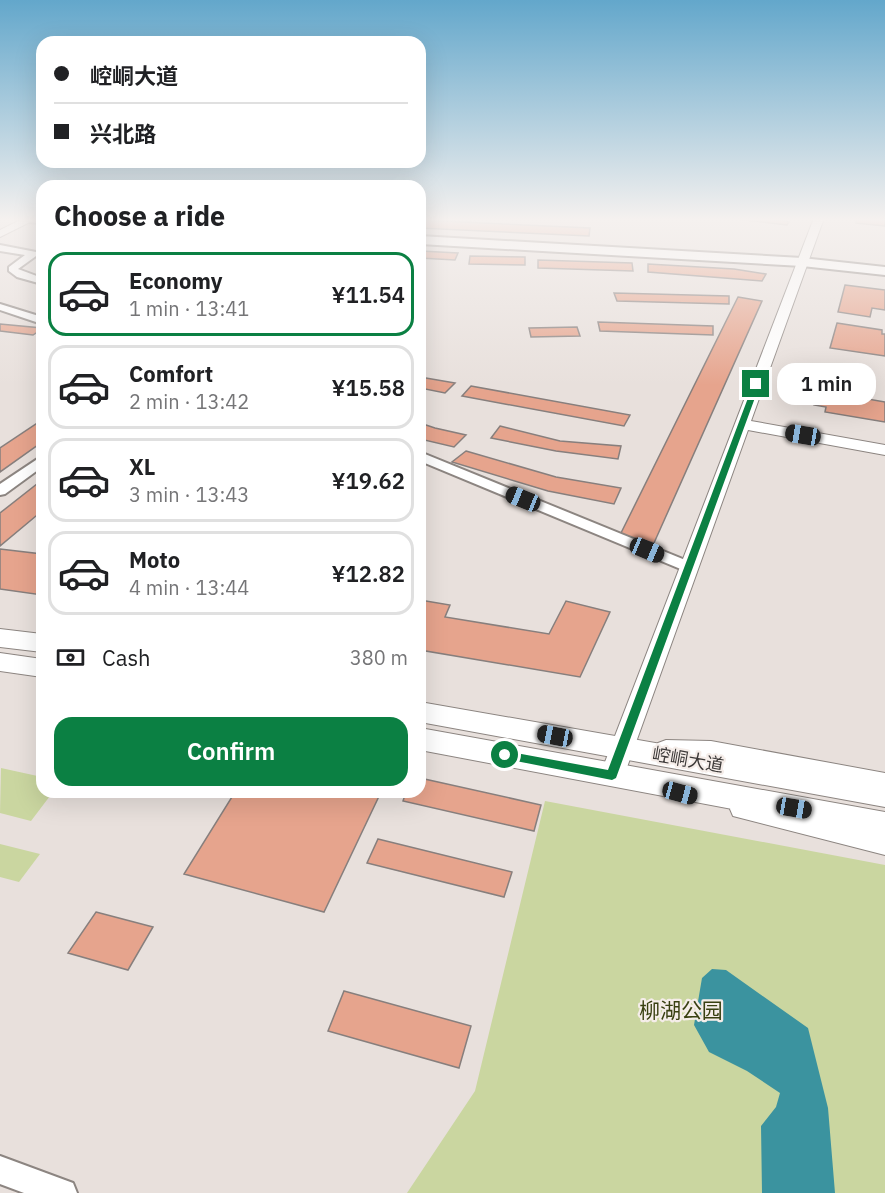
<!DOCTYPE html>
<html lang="en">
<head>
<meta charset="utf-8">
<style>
  :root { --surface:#fff; --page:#f2f2f2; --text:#202124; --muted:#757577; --line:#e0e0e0; --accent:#0b8043 }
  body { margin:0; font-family:"IBM Plex Sans","Noto Sans SC",sans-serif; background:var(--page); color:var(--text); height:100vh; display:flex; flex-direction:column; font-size:22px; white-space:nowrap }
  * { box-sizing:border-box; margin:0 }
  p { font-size:20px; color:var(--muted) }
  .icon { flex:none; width:33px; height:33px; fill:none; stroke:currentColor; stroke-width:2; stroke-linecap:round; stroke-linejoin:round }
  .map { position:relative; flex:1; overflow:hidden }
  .details { position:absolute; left:36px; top:180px; width:390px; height:618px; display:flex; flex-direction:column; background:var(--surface); border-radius:18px; box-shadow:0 6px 24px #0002 }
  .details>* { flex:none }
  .banner { position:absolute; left:36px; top:36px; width:390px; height:132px; border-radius:18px; box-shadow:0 6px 24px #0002; display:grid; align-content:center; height:132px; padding:0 18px; background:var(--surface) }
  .end { position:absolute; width:27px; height:27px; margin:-14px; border:8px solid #0b8043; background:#fff; box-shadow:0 0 0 3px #fff }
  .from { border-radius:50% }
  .bubble { position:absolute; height:42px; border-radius:18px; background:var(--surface); box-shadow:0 6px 24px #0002; font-size:20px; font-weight:600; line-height:42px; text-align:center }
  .car { position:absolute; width:18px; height:36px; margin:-18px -9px; border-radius:8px; box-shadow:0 0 4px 2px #0007; background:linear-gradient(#222 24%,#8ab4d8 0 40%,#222 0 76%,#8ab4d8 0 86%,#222 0) }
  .banner b { display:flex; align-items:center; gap:21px; height:57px; font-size:22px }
  .banner b+b { border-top:2px solid var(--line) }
  .banner i { width:15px; height:15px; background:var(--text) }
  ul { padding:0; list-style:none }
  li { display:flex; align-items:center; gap:18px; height:84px; margin:0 12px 9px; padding:0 6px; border:3px solid var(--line); border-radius:18px }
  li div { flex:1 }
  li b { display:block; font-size:22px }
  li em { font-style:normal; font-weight:600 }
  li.active { border-color:var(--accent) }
  li>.icon { width:54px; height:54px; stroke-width:1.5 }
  h2 { padding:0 18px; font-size:27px; line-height:72px }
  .pay { display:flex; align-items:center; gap:15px; height:66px; padding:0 18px; font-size:22px }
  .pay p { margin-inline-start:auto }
  .cta { display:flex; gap:12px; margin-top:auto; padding:12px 18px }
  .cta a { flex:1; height:69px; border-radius:18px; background:var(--accent); color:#fff; font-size:24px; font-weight:600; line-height:69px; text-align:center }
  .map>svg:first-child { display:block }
</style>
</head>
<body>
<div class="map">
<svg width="885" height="1193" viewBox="0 0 885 1193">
  <rect width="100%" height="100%" fill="#e8e0dc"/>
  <path fill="#cad6a0" d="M1 768 42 777V792H53L31 821 0 813Z
    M545 801 885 865V1193H407L475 1091Z
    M0 844 40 854 19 882 0 877Z"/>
  <path fill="#3b939f" d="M712 969 726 970 808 1028 828 1108 835 1193H762L761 1126 776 1107 780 1093 747 1071 709 1052 694 1025 702 978Z"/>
  <path fill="#e6a48d" stroke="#877f7d" stroke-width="1.5" d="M761 218 781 220 789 222 787 225 736 219Z
    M857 218H885V226L856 223Z
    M420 220 590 228 589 236 420 228Z
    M420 251 458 253 455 260 420 258Z
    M470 256 525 257V265L469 264Z
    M538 260 632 263 633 271 538 268Z
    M648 264 734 269 766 274 762 281 648 272Z
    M845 285 885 290V310L872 308 870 317 838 312Z
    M614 293 729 296V304L617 301Z
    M738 297 762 301 654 543 620 535Z
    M598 322 713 326V335L600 331Z
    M837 323 882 330V334H885V356L830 348Z
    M0 324 42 328V329L33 335 0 331Z
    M577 327 580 336 531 337 529 328Z
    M824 368 861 374 856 397 885 402V422L825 412 826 407 814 405Z
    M420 377 455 383 445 393 420 388Z
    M471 386 630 415 624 426 462 396Z
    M42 420V442L0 472V448Z
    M420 423 435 428 466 435 454 447 420 439Z
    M500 426 560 441 621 446 618 459 556 451 491 438Z
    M466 451 556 477 621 488 614 504 548 491 452 462Z
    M42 480V511L0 546V513Z
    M0 549 42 554V595L0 589Z
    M420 600 450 605 445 617 549 634 566 601 610 612 580 677 420 650Z
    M420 778 541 805 534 831 403 801 406 792H420Z
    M235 792H381L324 912 184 874Z
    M378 839 512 872 504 897 367 863Z
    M96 912 153 927 128 970 68 953Z
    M344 991 471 1026 459 1068 328 1031Z"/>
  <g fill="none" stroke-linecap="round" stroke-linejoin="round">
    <g stroke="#8c8581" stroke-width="4">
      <path id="minor" d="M0 245 36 252V256L18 269 42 278V284L17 277 9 271V267L25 255 0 251Z
        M0 304 42 317V324L0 310Z
        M420 452 695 564 697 567 689 572 683 570 420 461Z
        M42 456V467L5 494 0 495V484Z
        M0 1156 73 1183 77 1193H24L0 1184Z"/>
    </g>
    <g stroke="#8c8581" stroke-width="2">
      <path id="tertiary" d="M24 218H38L0 237V230Z
        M814 218H824L751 421 885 445V455L748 430 626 770 632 772 636 778 632 784 624 787 604 781 600 775Z
        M666 740 711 741 885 773V791L711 759 666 758 658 755 654 749 658 743Z
        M742 799 885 835V855L733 816 730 809 733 802Z"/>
    </g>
    <g stroke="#8c8581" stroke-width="4">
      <path id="secondary" d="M21 218H42V223L27 222Z
        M420 236 802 258 885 267V275L802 266 420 244Z"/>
    </g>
    <g stroke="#8c8581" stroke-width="2">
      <path id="primary" d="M0 629 42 634V652L0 647Z
        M0 653 42 659V677L0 671Z
        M420 702 885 783V807L420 722Z
        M420 728 885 812V838L420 750Z"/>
    </g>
    <use href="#minor" fill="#fff" fill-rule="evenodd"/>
    <use href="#tertiary" fill="#fff" fill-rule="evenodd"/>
    <use href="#secondary" fill="#fff" fill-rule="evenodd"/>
    <use href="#primary" fill="#fff" fill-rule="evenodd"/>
  </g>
  <linearGradient id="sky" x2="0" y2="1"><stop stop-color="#63a7cb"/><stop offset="0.57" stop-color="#f5f1ef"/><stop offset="1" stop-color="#f5f1ef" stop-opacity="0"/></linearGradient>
  <rect width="885" height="385" fill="url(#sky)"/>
  <path fill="#0b8043" d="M754 382 760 384 616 778 612 780 501 758V752L505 751 608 770Z"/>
  <g text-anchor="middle" stroke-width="4.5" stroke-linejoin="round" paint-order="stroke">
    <g font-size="18" fill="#3c3938" stroke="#f5ede9">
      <text transform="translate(688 760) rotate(10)" y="6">崆峒大道</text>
    </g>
    <g font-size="21" fill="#394011" stroke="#f5ede9">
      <text x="681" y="1018">柳湖公园</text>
    </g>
  </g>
</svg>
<i class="end from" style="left:505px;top:755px"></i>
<i class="end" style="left:756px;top:384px"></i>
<div class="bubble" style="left:777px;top:363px;width:99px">1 min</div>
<i class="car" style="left:803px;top:435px;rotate:280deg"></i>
<i class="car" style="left:523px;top:499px;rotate:292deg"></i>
<i class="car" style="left:647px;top:550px;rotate:113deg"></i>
<i class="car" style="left:555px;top:736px;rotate:281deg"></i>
<i class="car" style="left:680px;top:793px;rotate:105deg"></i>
<i class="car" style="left:794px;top:808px;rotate:100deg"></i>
<div class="banner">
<b><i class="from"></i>崆峒大道</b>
<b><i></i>兴北路</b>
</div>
<section class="details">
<h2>Choose a ride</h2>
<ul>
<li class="active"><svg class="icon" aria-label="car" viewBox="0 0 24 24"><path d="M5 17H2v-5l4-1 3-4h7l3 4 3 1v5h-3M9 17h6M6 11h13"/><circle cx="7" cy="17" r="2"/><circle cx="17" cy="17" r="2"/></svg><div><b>Economy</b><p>1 min · 13:41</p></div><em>¥11.54</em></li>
<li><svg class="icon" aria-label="car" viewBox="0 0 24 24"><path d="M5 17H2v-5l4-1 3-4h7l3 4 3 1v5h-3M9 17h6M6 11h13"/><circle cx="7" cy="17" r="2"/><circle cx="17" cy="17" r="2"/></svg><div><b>Comfort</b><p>2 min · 13:42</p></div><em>¥15.58</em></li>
<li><svg class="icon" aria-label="car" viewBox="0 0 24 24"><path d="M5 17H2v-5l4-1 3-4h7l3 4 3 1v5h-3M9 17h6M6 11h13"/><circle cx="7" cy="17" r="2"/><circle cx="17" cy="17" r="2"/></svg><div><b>XL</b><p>3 min · 13:43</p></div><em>¥19.62</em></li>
<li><svg class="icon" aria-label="car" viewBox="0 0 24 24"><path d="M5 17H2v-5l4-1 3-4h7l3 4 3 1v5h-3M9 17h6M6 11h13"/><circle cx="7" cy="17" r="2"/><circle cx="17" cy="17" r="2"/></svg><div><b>Moto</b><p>4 min · 13:44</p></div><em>¥12.82</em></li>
</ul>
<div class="pay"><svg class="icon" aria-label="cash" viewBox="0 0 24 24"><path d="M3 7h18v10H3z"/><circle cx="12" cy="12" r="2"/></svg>Cash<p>380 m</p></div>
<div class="cta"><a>Confirm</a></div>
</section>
</div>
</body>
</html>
